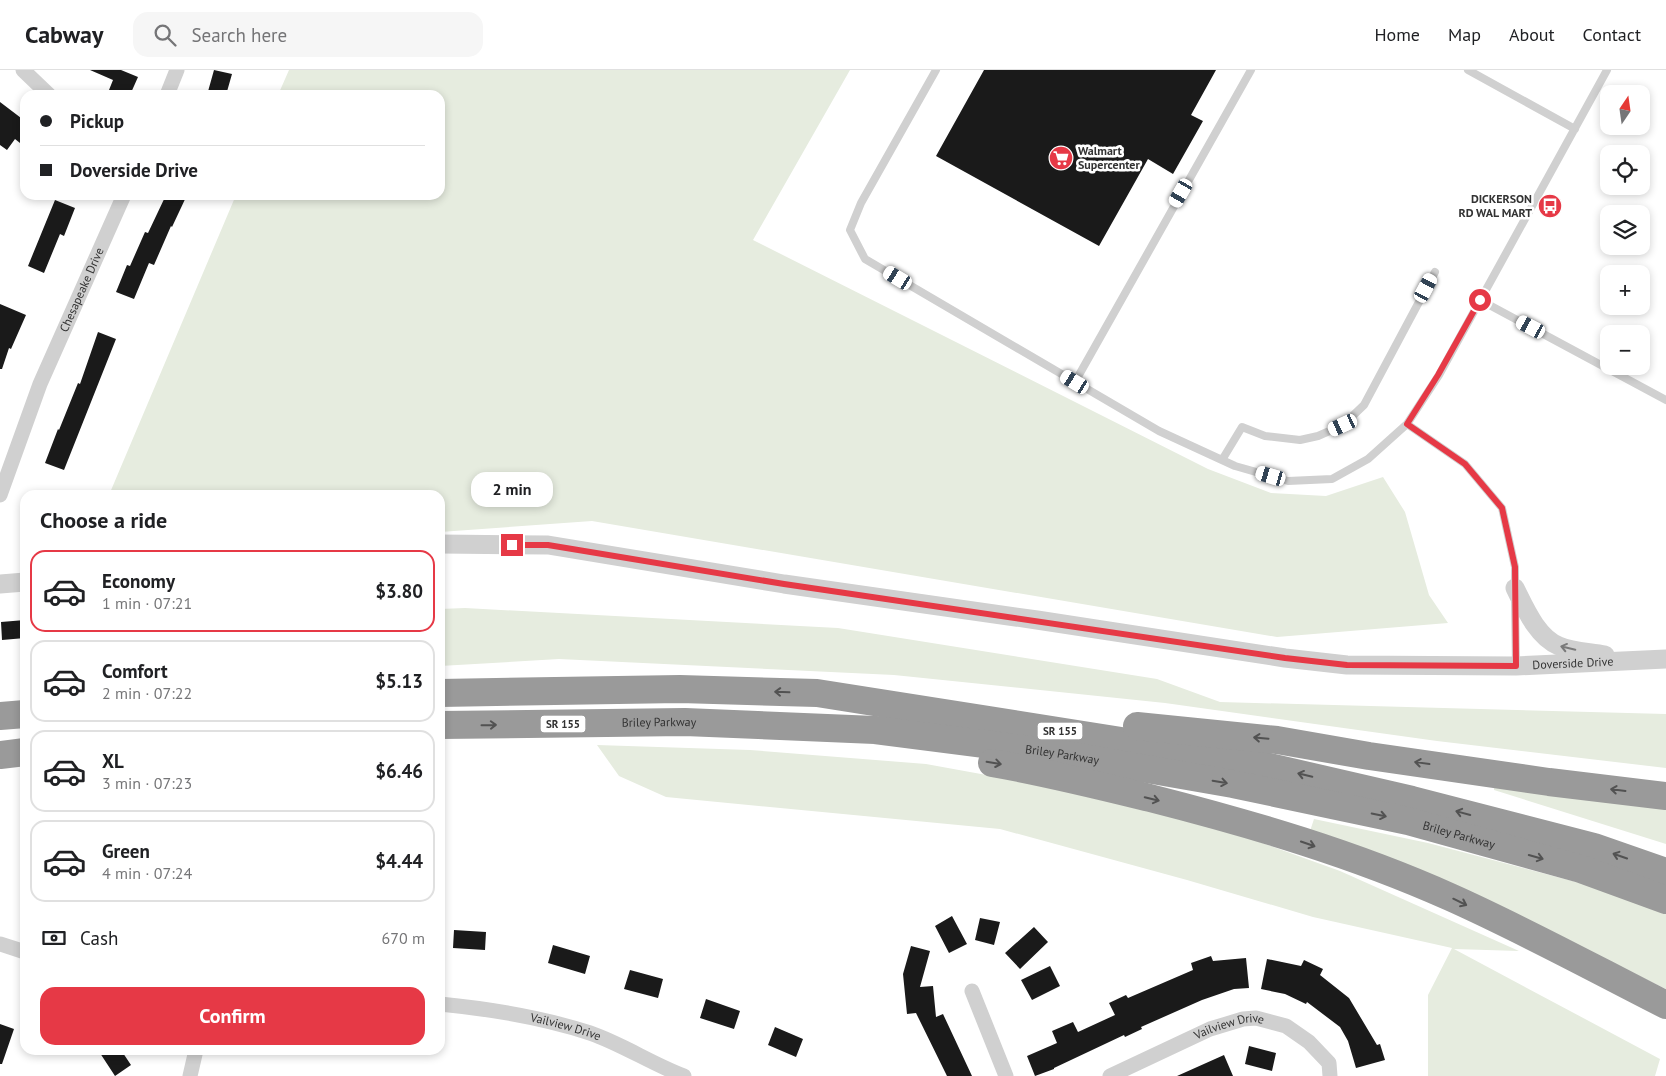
<!DOCTYPE html>
<html lang="en">
<head>
<meta charset="utf-8">
<style>
  :root { --surface:#fff; --page:#f6f6f6; --text:#202124; --muted:#757577; --line:#e0e0e0; --accent:#e63946 }
  body { margin:0; font-family:"PT Sans",sans-serif; background:var(--page); color:var(--text); height:100vh; display:flex; flex-direction:column; font-size:19px; white-space:nowrap }
  * { box-sizing:border-box; margin:0 }
  p { font-size:16px; color:var(--muted) }
  .icon { flex:none; width:28px; height:28px; fill:none; stroke:currentColor; stroke-width:2; stroke-linecap:round; stroke-linejoin:round }
  .map { position:relative; flex:1; overflow:hidden }
  .drawer { position:absolute; left:20px; top:420px; width:425px; height:565px; display:flex; flex-direction:column; background:var(--surface); border-radius:15px; box-shadow:0 2px 8px #0003 }
  .drawer>* { flex:none }
  .banner { position:absolute; left:20px; top:20px; width:425px; height:110px; border-radius:15px; box-shadow:0 2px 8px #0003; display:grid; align-content:center; height:110px; padding:0 20px; background:var(--surface) }
  .needle { width:32px; rotate:13deg }
  .tools { position:absolute; left:1600px; top:15px; display:grid; gap:10px }
  .tools a { display:grid; place-items:center; width:50px; height:50px; border-radius:10px; background:var(--surface); box-shadow:0 2px 8px #0003; font-size:25px }
  .end { position:absolute; width:22px; height:22px; margin:-11px; border:6px solid #e63946; background:#fff; box-shadow:0 0 0 2px #fff }
  .from { border-radius:50% }
  .bubble { position:absolute; height:35px; border-radius:15px; background:var(--surface); box-shadow:0 2px 8px #0003; font-size:16px; font-weight:600; line-height:35px; text-align:center }
  .car { position:absolute; width:15px; height:30px; margin:-15px -8px; border-radius:6px; box-shadow:0 0 4px 1px #0007; background:linear-gradient(#fff 24%,#345 0 40%,#fff 0 76%,#345 0 86%,#fff 0) }
  .banner b { display:flex; align-items:center; gap:18px; height:48px; font-size:19px }
  .banner b+b { border-top:1px solid var(--line) }
  .banner i { width:12px; height:12px; background:var(--text) }
  ul { padding:0; list-style:none }
  li { display:flex; align-items:center; gap:15px; height:82px; margin:0 10px 8px; padding:0 10px; border:2px solid var(--line); border-radius:15px }
  li div { flex:1 }
  li b { display:block; font-size:19px }
  li em { font-style:normal; font-weight:600 }
  li.selected { border-color:var(--accent) }
  li>.icon { width:45px; height:45px; stroke-width:1.5 }
  h2 { padding:0 20px; font-size:22px; line-height:60px }
  .pay { display:flex; align-items:center; gap:12px; height:55px; padding:0 20px; font-size:19px }
  .pay p { margin-inline-start:auto }
  .cta { display:flex; gap:10px; margin-top:auto; padding:10px 20px }
  .cta a { flex:1; height:58px; border-radius:15px; background:var(--accent); color:#fff; font-size:20px; font-weight:600; line-height:58px; text-align:center }
  header { display:flex; align-items:center; gap:30px; box-sizing:border-box; height:70px; padding:0 25px; background:var(--surface); border-bottom:1px solid var(--line) }
  header strong { font-size:24px }
  nav { display:flex; gap:28px; margin-inline-start:auto; font-size:18px }
  .search { width:350px; height:45px; background:var(--page); display:flex; align-items:center; gap:12px; box-sizing:border-box; padding:0 18px; border-radius:15px; color:var(--muted); font-size:19px }
  .map>svg:first-child { display:block }
</style>
</head>
<body>
<header>
<strong>Cabway</strong>
<div class="search"><svg class="icon" aria-label="search" viewBox="0 0 24 24"><circle cx="10" cy="10" r="6"/><path d="M15 15l6 6"/></svg>Search here</div>
<nav><a>Home</a><a>Map</a><a>About</a><a>Contact</a></nav>
</header>
<div class="map">
<svg width="1666" height="1006" viewBox="0 0 1666 1006">
  <rect width="100%" height="100%" fill="#fff"/>
  <path fill="#e6ecdf" d="M289 0H850L753 170 1208 399 1271 423 1326 426 1383 407 1405 442 1429 525 1448 553 1277 567 592 451 440 462V425H109L236 125H440V25H278Z
    M465 538 838 558 1157 609 1220 632 1666 644V698L1437 671 1165 633 894 605 559 589 440 596V539Z
    M597 675 750 680 926 694 1079 722 1229 761 1340 801 1519 881 1454 879 1660 989 1655 1006H1428V925L1452 878 1313 847 1187 810 1000 759 666 727 619 706Z
    M1494 711 1666 734V774L1494 720Z
    M1314 749 1428 773 1580 813 1666 841V919L1552 863 1310 761Z"/>
  <path fill="#1a1a1a" d="M90 0H121L138 7 130 25H107L113 10Z
    M214 0 232 4 226 25H207Z
    M984 0H1216L1191 45 1203 51 1173 104 1148 89 1099 176 936 86Z
    M0 32 25 51V77L15 69 7 80 0 75Z
    M166 125H187L172 157 171 156 154 195 149 193 134 229 116 222 127 195 130 196 145 162 148 163Z
    M55 130 75 138 64 166 60 164 44 203 28 196Z
    M0 234 26 245 11 279 9 278 2 299H0Z
    M98 262 116 269 64 400 45 393 58 359 59 360 78 313 80 314Z
    M25 550V568L2 570 1 552Z
    M952 846 967 874 949 883 935 856Z
    M980 848 1000 852 994 875 975 870Z
    M1034 857 1048 872 1020 899 1005 883Z
    M454 860 486 862 485 880 453 878Z
    M553 875 590 886 585 904 548 893Z
    M911 876 930 881 920 917 933 916 936 947 943 944 972 1006H947L916 943 907 944 903 904Z
    M1211 886 1213 891 1246 888 1249 918 1234 919 1202 930 1141 957 1142 959 1125 967 1124 965 1054 998V999L1035 1006 1027 986 1057 973 1052 961 1073 952 1078 962 1115 945 1109 933 1126 925 1128 928 1193 900 1191 893Z
    M1267 889 1301 896 1304 890 1323 899 1320 905 1349 928 1377 975 1380 974 1385 990 1356 998 1348 971 1340 957 1307 932 1306 934 1285 924 1261 919Z
    M1050 896 1060 916 1032 930 1021 910Z
    M630 900 663 909 658 928 624 919Z
    M706 929 740 941 734 959 700 948Z
    M0 954 14 959 2 994H0Z
    M775 957 803 969 796 987 768 975Z
    M1249 976 1276 983 1272 1001 1245 994Z
    M98 980H121L131 995 115 1006Z
    M1224 985 1233 1006H1177Z"/>
  <g fill="none" stroke-linecap="round" stroke-linejoin="round">
    <path stroke="#d0d0d0" stroke-width="8" d="M936 0 861 133 850 160 865 189 1159 361 1235 396 1288 411 1332 409 1368 389 1407 354 1439 305 1607 0
      M1468 0 1575 59
      M1480 230 1666 330
      M1075 312 1251 0
      M1407 354 1465 394 1502 438 1515 497V519
      M1222 390 1242 357 1265 366 1300 370 1318 366 1343 355 1364 335 1435 202
      M1515 530 1516 596"/>
    <g stroke="#d0d0d0" stroke-width="15">
      <path d="M23 0 49 25"/>
      <path d="M167 25 177 0"/>
      <path id="s1" d="M0 425 40 314 124 125"/>
      <path d="M0 874 25 882"/>
      <path d="M972 921 1006 1006"/>
      <path id="s2" d="M440 934C491 939 541 947 590 963 622 974 652 994 684 1006"/>
      <path d="M190 1006 196 980"/>
      <path id="s3" d="M1110 1006 1210 959 1243 949 1256 948 1286 956 1309 972 1329 993 1330 1006"/>
    </g>
    <g stroke="#d0d0d0" stroke-width="19">
      <path id="s4" d="M440 474 548 475 784 514 1037 550 1285 588 1347 595 1516 596 1666 589"/>
      <path d="M0 514 25 512"/>
      <path d="M1515 518C1525 538 1537 567 1559 576 1573 582 1590 582 1605 585"/>
    </g>
    <g stroke="#9a9a9a" stroke-width="28">
      <path d="M440 623 680 619 817 623 1235 689 1412 730 1594 777 1666 802"/>
      <path d="M0 646 25 644"/>
      <path id="s5" d="M440 655 685 652 875 660 1055 683 1233 714 1408 751 1581 799 1666 830"/>
      <path d="M1137 656 1277 670 1369 686 1549 712 1666 726"/>
      <path d="M0 685 25 682"/>
      <path d="M992 693C1045 702 1097 715 1150 728 1252 754 1354 784 1450 827 1524 860 1595 899 1666 935"/>
    </g>
  </g>
  <defs><path id="oneway-shaft" d="M-6 0H5M1.5-3L5.5 0L1.5 3" fill="none" stroke-width="1.6" stroke-linecap="round" stroke-linejoin="round" transform="scale(1.25)"/></defs>
  <use stroke="#7a7a7a" href="#oneway-shaft" transform="translate(1568 578) rotate(-167)"/>
  <g stroke="#525252">
    <use href="#oneway-shaft" transform="translate(782 622) rotate(-178)"/>
    <use href="#oneway-shaft" transform="translate(489 655) rotate(-1)"/>
    <use href="#oneway-shaft" transform="translate(1261 668) rotate(-175)"/>
    <use href="#oneway-shaft" transform="translate(994 693) rotate(9)"/>
    <use href="#oneway-shaft" transform="translate(1422 693) rotate(-172)"/>
    <use href="#oneway-shaft" transform="translate(1305 705) rotate(-167)"/>
    <use href="#oneway-shaft" transform="translate(1220 712) rotate(10)"/>
    <use href="#oneway-shaft" transform="translate(1618 720) rotate(-173)"/>
    <use href="#oneway-shaft" transform="translate(1152 729) rotate(14)"/>
    <use href="#oneway-shaft" transform="translate(1463 743) rotate(-165)"/>
    <use href="#oneway-shaft" transform="translate(1379 745) rotate(12)"/>
    <use href="#oneway-shaft" transform="translate(1308 774) rotate(19)"/>
    <use href="#oneway-shaft" transform="translate(1620 786) rotate(-161)"/>
    <use href="#oneway-shaft" transform="translate(1536 787) rotate(16)"/>
    <use href="#oneway-shaft" transform="translate(1460 832) rotate(26)"/>
  </g>
  <g fill="none" stroke-linecap="round" stroke-linejoin="round">
    <path stroke="#e63946" stroke-width="6" d="M512 475H548L784 514 1285 588 1347 595 1516 596 1515 497 1502 438 1465 394 1407 354 1438 305 1480 230"/>
  </g>
  <defs>
    <g id="supermarket-disc" transform="scale(1.25)"><circle r="9.5" fill="#e63946" stroke="#fff"/><path d="M-6-5.5h2.5l.6 2H6L4.5 2H-2.5L-4.4-4H-6ZM-1.5 3.2a1.3 1.3 0 1 0 .1 0ZM3 3.2a1.3 1.3 0 1 0 .1 0Z" fill="#fff"/></g>
    <g id="bus-disc" transform="scale(1.25)"><circle r="9.5" fill="#e63946" stroke="#fff"/><path d="M-5-6H5V4H4V6H2V4H-2V6H-4V4H-5ZM-3.5-4V0h7V-4ZM-3.5 1.2v1.5H-2V1.2ZM2 1.2v1.5H3.5V1.2Z" fill="#fff"/></g>
  </defs>
  <g fill-rule="evenodd">
    <use href="#supermarket-disc" x="1061" y="88"/>
    <use href="#bus-disc" x="1550" y="136"/>
  </g>
  <g text-anchor="middle" stroke-width="5" stroke-linejoin="round" paint-order="stroke">
    <g fill="#fff" stroke="#707070" stroke-width="1">
      <rect x="540.5" y="645.5" width="45" height="17" rx="4"/>
      <rect x="1037.5" y="652.5" width="45" height="17" rx="4"/>
    </g>
    <g font-size="11" font-weight="bold" fill="#333">
      <text x="563" y="658">SR 155</text>
      <text x="1060" y="665">SR 155</text>
    </g>
    <g font-size="12" font-weight="bold" fill="#333" stroke="#fff" text-anchor="start">
      <text x="1078" y="85">Walmart<tspan x="1078" dy="14">Supercenter</tspan></text>
      <text x="1532" y="133" text-anchor="end">DICKERSON<tspan x="1532" dy="14">RD WAL MART</tspan></text>
    </g>
    <g font-size="12" fill="#333" stroke="#fff">
      <text dy="4" stroke="none"><textPath href="#s1" startOffset="221">Chesapeake Drive</textPath></text>
      <text dy="4" stroke="none"><textPath href="#s4" startOffset="1142">Doverside Drive</textPath></text>
      <text dy="4" stroke="none"><textPath href="#s5" startOffset="219">Briley Parkway</textPath></text>
      <text dy="4" stroke="none"><textPath href="#s5" startOffset="624">Briley Parkway</textPath></text>
      <text dy="4" stroke="none"><textPath href="#s5" startOffset="1029">Briley Parkway</textPath></text>
      <text dy="4" stroke="none"><textPath href="#s2" startOffset="128">Vailview Drive</textPath></text>
      <text dy="4" stroke="none"><textPath href="#s3" startOffset="130">Vailview Drive</textPath></text>
    </g>
  </g>
</svg>
<div class="tools">
<a><svg class="needle" viewBox="-14 -14 28 28"><path d="M0-13l5 13h-10z" fill="#e53935"/><path d="M0 13l5-13h-10z" fill="#757577"/></svg></a>
<a><svg class="icon" aria-label="locate" viewBox="0 0 24 24"><circle cx="12" cy="12" r="6"/><path d="M12 2v4M12 18v4M2 12h4M18 12h4"/></svg></a>
<a><svg class="icon" aria-label="layers" viewBox="0 0 24 24"><path d="M12 4l9 5-9 5-9-5zM3 14l9 5 9-5"/></svg></a>
<a>+</a>
<a>−</a>
</div>
<i class="end from" style="left:1480px;top:230px"></i>
<i class="end" style="left:512px;top:475px"></i>
<div class="bubble" style="left:471px;top:402px;width:82px">2 min</div>
<i class="car" style="left:1181px;top:123px;rotate:210deg"></i>
<i class="car" style="left:898px;top:208px;rotate:301deg"></i>
<i class="car" style="left:1426px;top:218px;rotate:28deg"></i>
<i class="car" style="left:1531px;top:257px;rotate:298deg"></i>
<i class="car" style="left:1075px;top:312px;rotate:301deg"></i>
<i class="car" style="left:1343px;top:355px;rotate:245deg"></i>
<i class="car" style="left:1271px;top:406px;rotate:286deg"></i>
<div class="banner">
<b><i class="from"></i>Pickup</b>
<b><i></i>Doverside Drive</b>
</div>
<section class="drawer">
<h2>Choose a ride</h2>
<ul>
<li class="selected"><svg class="icon" aria-label="car" viewBox="0 0 24 24"><path d="M5 17H2v-5l4-1 3-4h7l3 4 3 1v5h-3M9 17h6M6 11h13"/><circle cx="7" cy="17" r="2"/><circle cx="17" cy="17" r="2"/></svg><div><b>Economy</b><p>1 min · 07:21</p></div><em>$3.80</em></li>
<li><svg class="icon" aria-label="car" viewBox="0 0 24 24"><path d="M5 17H2v-5l4-1 3-4h7l3 4 3 1v5h-3M9 17h6M6 11h13"/><circle cx="7" cy="17" r="2"/><circle cx="17" cy="17" r="2"/></svg><div><b>Comfort</b><p>2 min · 07:22</p></div><em>$5.13</em></li>
<li><svg class="icon" aria-label="car" viewBox="0 0 24 24"><path d="M5 17H2v-5l4-1 3-4h7l3 4 3 1v5h-3M9 17h6M6 11h13"/><circle cx="7" cy="17" r="2"/><circle cx="17" cy="17" r="2"/></svg><div><b>XL</b><p>3 min · 07:23</p></div><em>$6.46</em></li>
<li><svg class="icon" aria-label="car" viewBox="0 0 24 24"><path d="M5 17H2v-5l4-1 3-4h7l3 4 3 1v5h-3M9 17h6M6 11h13"/><circle cx="7" cy="17" r="2"/><circle cx="17" cy="17" r="2"/></svg><div><b>Green</b><p>4 min · 07:24</p></div><em>$4.44</em></li>
</ul>
<div class="pay"><svg class="icon" aria-label="cash" viewBox="0 0 24 24"><path d="M3 7h18v10H3z"/><circle cx="12" cy="12" r="2"/></svg>Cash<p>670 m</p></div>
<div class="cta"><a>Confirm</a></div>
</section>
</div>
</body>
</html>
